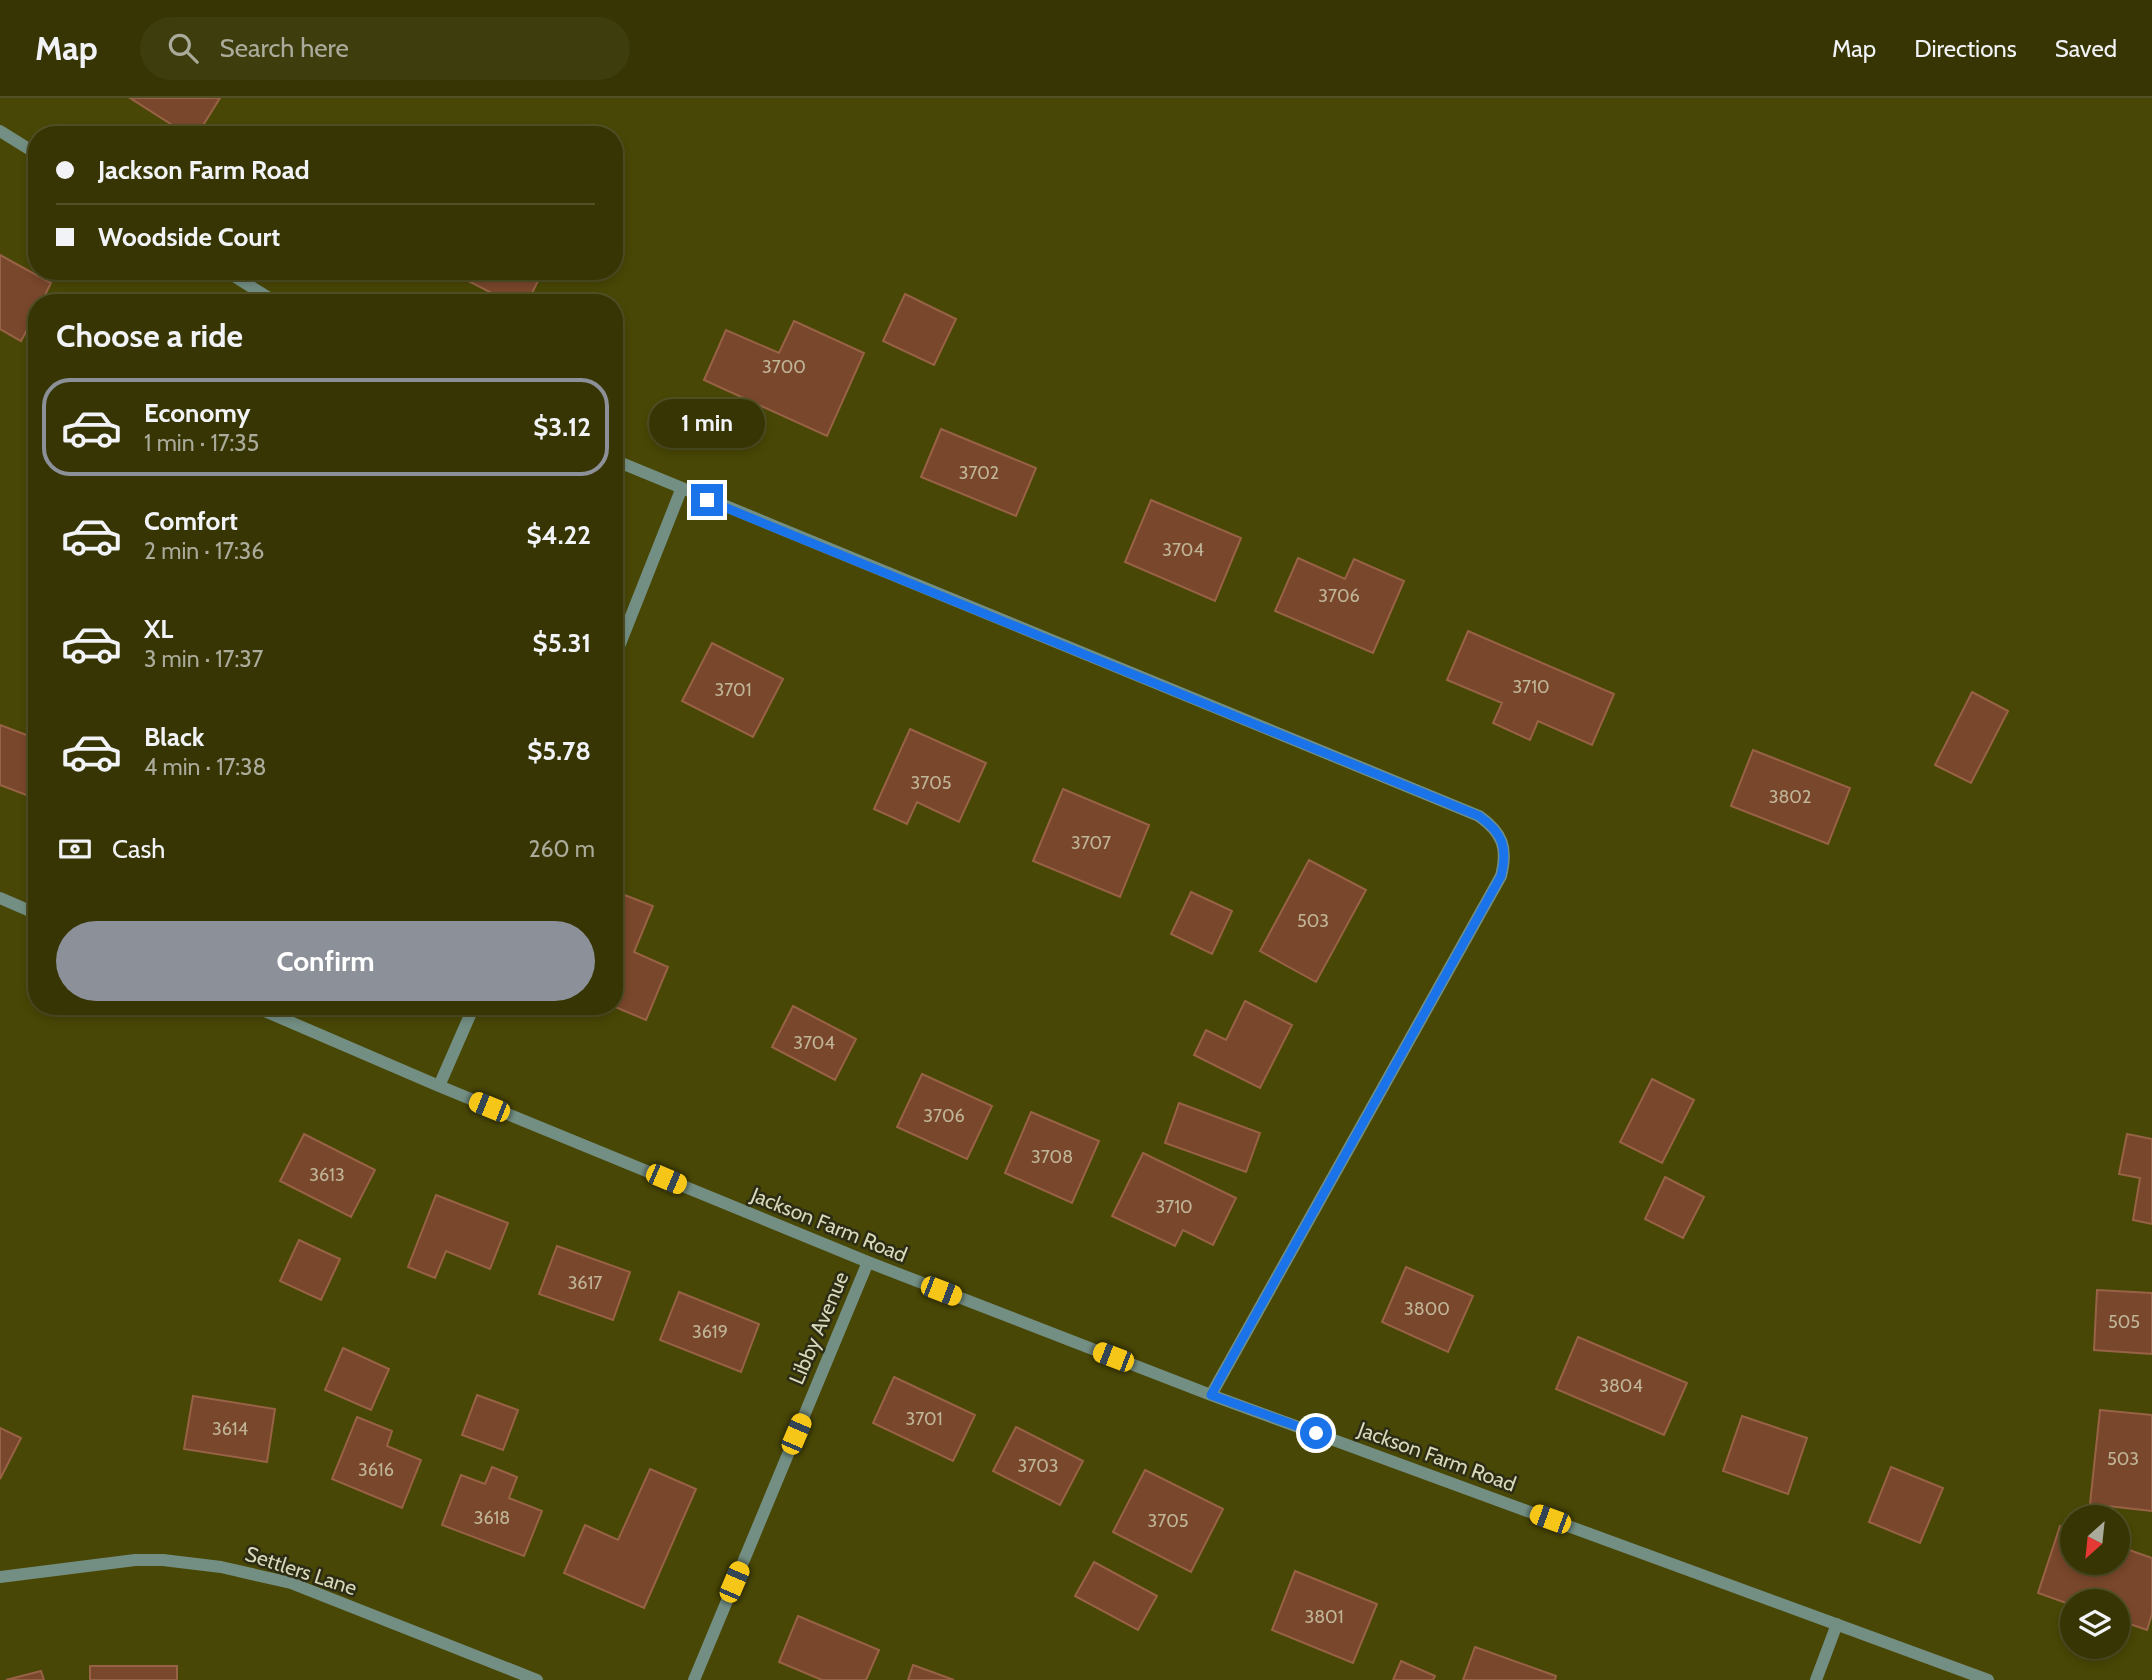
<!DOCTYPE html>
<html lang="en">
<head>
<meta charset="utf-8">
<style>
  :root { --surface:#373504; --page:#3e3d0e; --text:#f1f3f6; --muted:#aaab9a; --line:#515026; --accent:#8c9099 }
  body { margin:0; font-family:Cabin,sans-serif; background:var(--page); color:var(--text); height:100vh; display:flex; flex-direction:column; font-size:26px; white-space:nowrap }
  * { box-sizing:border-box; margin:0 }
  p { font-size:23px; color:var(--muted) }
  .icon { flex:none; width:38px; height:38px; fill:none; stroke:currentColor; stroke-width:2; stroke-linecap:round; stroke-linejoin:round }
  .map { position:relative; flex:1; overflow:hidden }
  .details { position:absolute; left:28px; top:196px; width:595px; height:721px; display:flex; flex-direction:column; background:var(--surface); border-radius:28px; box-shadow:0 4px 10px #0003,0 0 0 2px var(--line) }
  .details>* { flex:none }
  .hud { position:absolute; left:28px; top:28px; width:595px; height:154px; border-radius:28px; box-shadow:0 4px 10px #0003,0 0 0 2px var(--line); display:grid; align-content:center; height:154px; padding:0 28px; background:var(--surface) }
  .needle { width:46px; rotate:207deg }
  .controls { position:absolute; left:2060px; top:1407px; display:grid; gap:14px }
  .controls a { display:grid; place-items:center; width:70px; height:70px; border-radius:50%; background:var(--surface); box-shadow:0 4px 10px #0003,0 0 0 2px var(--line); font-size:35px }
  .end { position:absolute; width:32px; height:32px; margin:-16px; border:9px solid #1a73e8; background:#fff; box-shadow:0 0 0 4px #fff }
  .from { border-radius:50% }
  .bubble { position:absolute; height:49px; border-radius:24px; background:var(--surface); box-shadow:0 4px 10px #0003,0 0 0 2px var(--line); font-size:23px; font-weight:700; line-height:49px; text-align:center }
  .car { position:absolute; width:21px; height:42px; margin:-21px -10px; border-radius:9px; box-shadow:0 0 5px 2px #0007; background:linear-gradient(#f5c518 24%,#345 0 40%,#f5c518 0 76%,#345 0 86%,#f5c518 0) }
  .hud b { display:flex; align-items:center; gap:24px; height:66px; font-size:26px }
  .hud b+b { border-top:2px solid var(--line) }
  .hud i { width:18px; height:18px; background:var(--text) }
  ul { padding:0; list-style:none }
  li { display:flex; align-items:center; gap:21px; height:98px; margin:0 14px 10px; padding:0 14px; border:4px solid transparent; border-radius:28px }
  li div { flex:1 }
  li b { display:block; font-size:26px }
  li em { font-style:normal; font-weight:700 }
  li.on { border-color:var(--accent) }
  li>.icon { width:63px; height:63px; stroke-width:1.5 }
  h2 { padding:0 28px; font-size:32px; line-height:84px }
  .pay { display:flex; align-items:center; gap:18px; height:77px; padding:0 28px; font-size:26px }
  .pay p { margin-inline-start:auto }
  .cta { display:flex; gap:14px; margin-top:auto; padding:14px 28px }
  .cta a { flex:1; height:80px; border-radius:42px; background:var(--accent); color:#fff; font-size:28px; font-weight:700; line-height:80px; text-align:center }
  header { display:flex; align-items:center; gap:42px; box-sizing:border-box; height:98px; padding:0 35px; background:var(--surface); border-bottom:2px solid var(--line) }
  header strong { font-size:33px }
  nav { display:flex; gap:38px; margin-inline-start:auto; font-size:24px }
  .search { width:490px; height:63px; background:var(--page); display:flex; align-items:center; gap:18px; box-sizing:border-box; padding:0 24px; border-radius:38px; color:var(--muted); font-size:26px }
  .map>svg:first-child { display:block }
</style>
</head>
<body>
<header>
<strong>Map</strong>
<div class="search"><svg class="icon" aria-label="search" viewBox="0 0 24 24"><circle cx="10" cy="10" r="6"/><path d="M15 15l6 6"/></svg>Search here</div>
<nav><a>Map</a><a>Directions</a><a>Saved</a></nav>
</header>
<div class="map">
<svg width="2152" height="1582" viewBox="0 0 2152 1582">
  <rect width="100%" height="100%" fill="#494705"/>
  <path fill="#79472b" stroke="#986246" stroke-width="2" d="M130 0H220L197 37H188Z
    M0 157 51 185 41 205H37V213L21 243 0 231Z
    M449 173H543L527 205H511Z
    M905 196 956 221 934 267 883 243Z
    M794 223 864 255 827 338 704 282 726 232 779 255Z
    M941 331 1036 370 1016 418 921 379Z
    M1151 402 1241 440 1215 503 1125 464Z
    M1298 460 1345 481 1354 461 1404 483 1373 555 1275 513Z
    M1468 533 1614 596 1592 647 1538 623 1530 642 1493 625 1502 605 1447 582Z
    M712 545 783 581 753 639 682 603Z
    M1972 594 2008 613 1971 685 1935 667Z
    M0 627 37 641V701L0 687Z
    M910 631 986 665 959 724 917 704 907 726 874 711Z
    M1753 652 1850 690 1828 746 1731 708Z
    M1063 691 1149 727 1120 799 1033 763Z
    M1309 762 1366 792 1316 884 1260 853Z
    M1191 794 1232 813 1212 856 1171 836Z
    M622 796 653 808 634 854 668 869 646 922 613 908 614 814Z
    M1245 903 1292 927 1260 990 1194 957 1206 932 1226 942Z
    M793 908 856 941 835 982 772 949Z
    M922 976 992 1008 967 1061 897 1029Z
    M1652 981 1694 1002 1662 1065 1620 1044Z
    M1179 1005 1260 1035 1246 1074 1165 1045Z
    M1031 1014 1099 1043 1072 1105 1005 1075Z
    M304 1036 375 1072 351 1119 280 1083Z
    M2127 1036 2152 1041V1126L2133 1122 2140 1080 2119 1076Z
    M1143 1055 1236 1100 1213 1147 1183 1132 1175 1148 1112 1118Z
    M1665 1079 1704 1099 1683 1140 1645 1121Z
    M436 1097 508 1125 490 1171 446 1153 435 1180 408 1169Z
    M299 1142 340 1161 321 1202 280 1183Z
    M557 1148 630 1174 613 1222 539 1196Z
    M1406 1169 1473 1198 1448 1254 1382 1224Z
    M2097 1192 2152 1195V1256L2094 1252Z
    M679 1194 759 1226 741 1274 660 1242Z
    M1578 1239 1687 1285 1664 1337 1556 1291Z
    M343 1250 389 1271 371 1312 325 1292Z
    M894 1279 975 1317 953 1363 873 1325Z
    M477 1297 518 1312 503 1352 462 1337Z
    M193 1298 275 1311 267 1364 184 1351Z
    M2100 1312 2152 1317V1413L2090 1406Z
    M1742 1318 1807 1340 1788 1396 1723 1373Z
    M357 1319 392 1333 387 1348 421 1362 402 1410 332 1381Z
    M1016 1329 1083 1363 1060 1407 993 1373Z
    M0 1330 21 1340 0 1381Z
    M492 1369 517 1379 509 1400 542 1413 524 1458 442 1427 461 1377 485 1386Z
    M1891 1369 1943 1390 1920 1445 1869 1424Z
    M650 1371 696 1391 644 1510 564 1475 585 1427 618 1442Z
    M1145 1372 1223 1411 1191 1474 1113 1434Z
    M2060 1428 2072 1433V1465H2118V1448L2152 1460V1516L2147 1532 2118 1522V1503H2072V1507L2038 1495Z
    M1094 1464 1157 1498 1138 1532 1075 1498Z
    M1295 1473 1377 1506 1353 1565 1272 1532Z
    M798 1518 879 1552 866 1582H822L779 1564Z
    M1475 1549 1556 1578 1555 1582H1463Z
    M1401 1563 1435 1578 1433 1582H1393Z
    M913 1567 954 1582H908Z
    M90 1568H177V1582H90Z
    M41 1573 44 1582H6Z"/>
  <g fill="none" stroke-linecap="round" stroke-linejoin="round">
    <path stroke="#738f84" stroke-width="12" d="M0 33 37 56
      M226 173 277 205
      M614 362 1479 718C1503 735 1508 750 1501 778L1211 1297
      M614 561 681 392
      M0 800 37 816
      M253 908 439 988 868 1164 1211 1297 1988 1582
      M439 988 474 908
      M0 1479 135 1462H163L221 1469 291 1485 537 1582
      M694 1582 868 1164
      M1816 1582 1837 1526"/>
  </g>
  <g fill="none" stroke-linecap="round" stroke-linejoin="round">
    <path stroke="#1a73e8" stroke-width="9" d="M707 402 1479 718C1503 735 1508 750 1501 778L1211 1297 1316 1335"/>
  </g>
  <g text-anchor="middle" stroke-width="5" stroke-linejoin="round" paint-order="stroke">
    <g font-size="18" fill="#c0b497">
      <text x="784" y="275">3700</text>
      <text x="979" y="381">3702</text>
      <text x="1183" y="458">3704</text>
      <text x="1339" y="504">3706</text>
      <text x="1531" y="595">3710</text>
      <text x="733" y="598">3701</text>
      <text x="931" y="691">3705</text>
      <text x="1790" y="705">3802</text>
      <text x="1091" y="751">3707</text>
      <text x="1313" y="829">503</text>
      <text x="814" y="951">3704</text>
      <text x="944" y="1024">3706</text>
      <text x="1052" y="1065">3708</text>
      <text x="327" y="1083">3613</text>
      <text x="1174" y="1115">3710</text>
      <text x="585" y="1191">3617</text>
      <text x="1427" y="1217">3800</text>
      <text x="2124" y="1230">505</text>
      <text x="710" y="1240">3619</text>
      <text x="1621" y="1294">3804</text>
      <text x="924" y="1327">3701</text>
      <text x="230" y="1337">3614</text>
      <text x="2123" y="1367">503</text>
      <text x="1038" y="1374">3703</text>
      <text x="376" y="1378">3616</text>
      <text x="492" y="1426">3618</text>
      <text x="1168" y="1429">3705</text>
      <text x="1324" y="1525">3801</text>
    </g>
    <g font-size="21" fill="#d8d9bb" stroke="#2d2c14">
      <text transform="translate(829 1127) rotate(22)" y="7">Jackson Farm Road</text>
      <text transform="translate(819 1230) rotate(-67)" y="7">Libby Avenue</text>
      <text transform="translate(1437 1359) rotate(20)" y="7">Jackson Farm Road</text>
      <text transform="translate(301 1473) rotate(18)" y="7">Settlers Lane</text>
    </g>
  </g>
</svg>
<div class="controls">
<a><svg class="needle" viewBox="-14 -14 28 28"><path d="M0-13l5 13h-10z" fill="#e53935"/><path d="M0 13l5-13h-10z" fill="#aaab9a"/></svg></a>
<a><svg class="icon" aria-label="layers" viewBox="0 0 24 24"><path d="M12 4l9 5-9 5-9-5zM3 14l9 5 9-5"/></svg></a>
</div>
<i class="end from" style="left:1316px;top:1335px"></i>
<i class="end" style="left:707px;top:402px"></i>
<div class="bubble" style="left:649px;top:301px;width:116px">1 min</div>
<i class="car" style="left:489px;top:1009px;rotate:292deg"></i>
<i class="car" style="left:666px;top:1081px;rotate:113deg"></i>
<i class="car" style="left:941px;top:1193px;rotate:111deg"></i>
<i class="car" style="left:1113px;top:1259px;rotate:291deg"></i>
<i class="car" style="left:796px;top:1336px;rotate:23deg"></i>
<i class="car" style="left:1550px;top:1421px;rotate:290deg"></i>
<i class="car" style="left:734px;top:1484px;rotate:23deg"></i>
<div class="hud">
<b><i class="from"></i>Jackson Farm Road</b>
<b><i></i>Woodside Court</b>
</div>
<section class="details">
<h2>Choose a ride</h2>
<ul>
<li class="on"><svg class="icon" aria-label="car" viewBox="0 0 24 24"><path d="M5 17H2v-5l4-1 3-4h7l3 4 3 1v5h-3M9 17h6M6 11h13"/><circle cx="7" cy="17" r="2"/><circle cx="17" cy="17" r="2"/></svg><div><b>Economy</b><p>1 min · 17:35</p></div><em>$3.12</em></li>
<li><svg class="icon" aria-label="car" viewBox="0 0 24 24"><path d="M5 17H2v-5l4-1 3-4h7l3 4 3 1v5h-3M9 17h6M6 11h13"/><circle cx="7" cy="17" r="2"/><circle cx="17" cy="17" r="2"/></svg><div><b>Comfort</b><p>2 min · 17:36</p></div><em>$4.22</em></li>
<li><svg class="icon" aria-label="car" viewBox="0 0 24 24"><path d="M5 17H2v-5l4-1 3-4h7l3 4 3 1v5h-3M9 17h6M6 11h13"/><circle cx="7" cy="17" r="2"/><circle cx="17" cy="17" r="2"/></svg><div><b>XL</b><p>3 min · 17:37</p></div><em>$5.31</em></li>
<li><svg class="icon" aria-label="car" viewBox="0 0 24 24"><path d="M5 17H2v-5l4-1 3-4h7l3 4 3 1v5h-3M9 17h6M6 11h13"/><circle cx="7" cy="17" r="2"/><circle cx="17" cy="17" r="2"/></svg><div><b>Black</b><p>4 min · 17:38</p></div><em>$5.78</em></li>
</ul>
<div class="pay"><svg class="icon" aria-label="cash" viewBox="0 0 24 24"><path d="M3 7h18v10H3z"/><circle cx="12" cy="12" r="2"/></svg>Cash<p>260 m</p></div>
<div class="cta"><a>Confirm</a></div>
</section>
</div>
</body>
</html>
